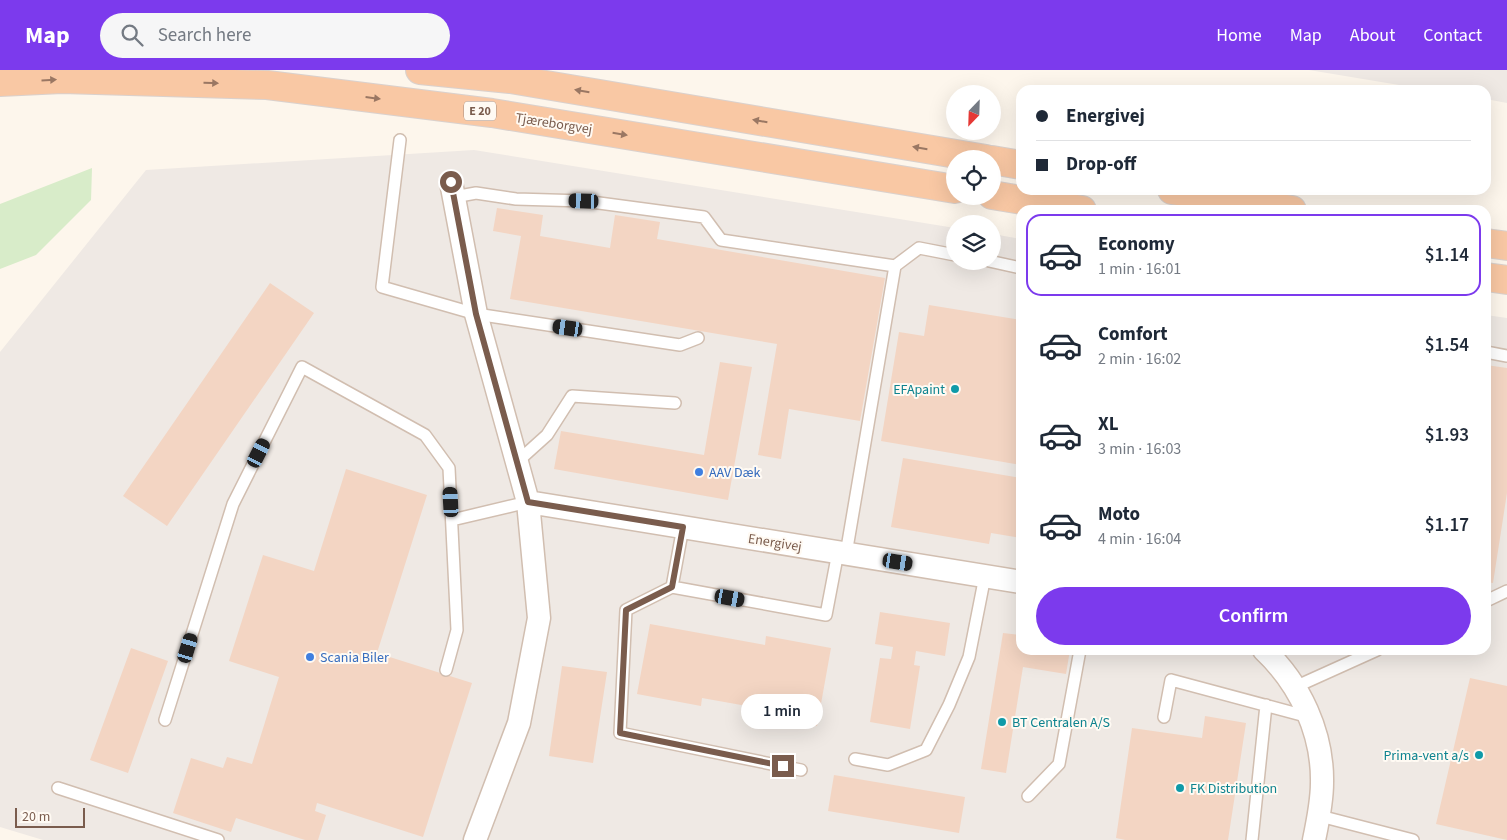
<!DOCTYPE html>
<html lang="en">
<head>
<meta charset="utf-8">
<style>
  :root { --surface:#fff; --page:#f6f6f7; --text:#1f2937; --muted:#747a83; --line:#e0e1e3; --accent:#7c3aed }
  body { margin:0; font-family:"Source Sans 3",sans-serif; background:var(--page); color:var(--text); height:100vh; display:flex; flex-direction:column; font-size:19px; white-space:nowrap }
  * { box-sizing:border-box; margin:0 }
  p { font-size:16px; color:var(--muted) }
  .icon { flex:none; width:28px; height:28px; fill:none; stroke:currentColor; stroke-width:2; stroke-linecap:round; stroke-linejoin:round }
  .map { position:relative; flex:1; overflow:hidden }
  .sheet { position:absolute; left:1016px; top:135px; width:475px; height:450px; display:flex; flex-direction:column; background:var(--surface); border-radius:15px; box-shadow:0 5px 20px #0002 }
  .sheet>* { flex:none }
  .hud { position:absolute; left:1016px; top:15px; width:475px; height:110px; border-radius:15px; box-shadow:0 5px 20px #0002; display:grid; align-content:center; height:110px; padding:0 20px; background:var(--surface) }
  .needle { width:32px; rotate:203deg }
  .tools { position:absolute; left:946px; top:15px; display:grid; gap:10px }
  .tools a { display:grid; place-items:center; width:55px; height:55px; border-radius:50%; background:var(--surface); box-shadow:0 5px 20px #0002; font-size:25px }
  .scale { position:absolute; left:15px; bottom:12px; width:70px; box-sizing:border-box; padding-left:5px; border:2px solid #7a5c4d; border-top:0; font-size:14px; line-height:18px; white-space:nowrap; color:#7a5c4d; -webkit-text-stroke:4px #fffaf3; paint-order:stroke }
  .end { position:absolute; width:22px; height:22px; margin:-11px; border:6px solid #7a5c4d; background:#fff; box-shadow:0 0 0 2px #fff }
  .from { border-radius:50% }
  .bubble { position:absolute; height:35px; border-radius:18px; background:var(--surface); box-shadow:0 5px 20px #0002; font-size:16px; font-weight:600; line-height:35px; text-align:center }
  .car { position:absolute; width:15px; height:30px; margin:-15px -8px; border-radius:6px; box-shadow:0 0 4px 1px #0007; background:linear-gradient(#222 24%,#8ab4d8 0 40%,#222 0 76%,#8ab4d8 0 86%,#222 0) }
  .hud b { display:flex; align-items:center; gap:18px; height:48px; font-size:19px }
  .hud b+b { border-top:1px solid var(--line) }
  .hud i { width:12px; height:12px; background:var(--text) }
  ul { padding:9px 0 0; list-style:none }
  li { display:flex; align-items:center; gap:15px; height:82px; margin:0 10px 8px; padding:0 10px; border:2px solid transparent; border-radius:15px }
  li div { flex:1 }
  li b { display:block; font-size:19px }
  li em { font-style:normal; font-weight:600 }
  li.current { border-color:var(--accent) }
  li>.icon { width:45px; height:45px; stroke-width:1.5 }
  .button { display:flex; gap:10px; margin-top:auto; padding:10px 20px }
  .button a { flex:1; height:58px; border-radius:30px; background:var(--accent); color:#fff; font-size:20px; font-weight:600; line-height:58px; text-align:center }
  header { display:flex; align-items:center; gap:30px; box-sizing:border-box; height:70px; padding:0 25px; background:var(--accent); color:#fff }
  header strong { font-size:24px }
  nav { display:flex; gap:28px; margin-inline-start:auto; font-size:18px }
  .search { width:350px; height:45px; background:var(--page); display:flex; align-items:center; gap:12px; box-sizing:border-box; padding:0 18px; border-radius:28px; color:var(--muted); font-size:19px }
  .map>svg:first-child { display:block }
</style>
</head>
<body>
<header>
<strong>Map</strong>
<div class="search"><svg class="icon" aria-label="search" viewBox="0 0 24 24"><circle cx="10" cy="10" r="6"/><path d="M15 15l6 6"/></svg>Search here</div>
<nav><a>Home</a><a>Map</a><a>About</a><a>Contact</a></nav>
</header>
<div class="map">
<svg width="1507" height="770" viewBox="0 0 1507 770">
  <rect width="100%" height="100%" fill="#fdf6ec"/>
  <path fill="#efe9e4" d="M1309 0H1507V33L1486 29V20H1429Z
    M474 80 955 158V191H992L993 164 1021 169V580H1486V245L1507 248V770H43L0 757V282L146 100Z"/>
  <path fill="#d8ecc9" d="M92 98 91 130 36 185 0 199V134Z"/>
  <path fill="#f3d5c3" d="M497 138 543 145 540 166 610 178 615 145 660 152 657 169 885 208 860 351 789 339 781 389 758 385 777 274 510 229 521 166 493 161Z
    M270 213 314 243 167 456 123 426Z
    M929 235 1021 250V395L881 371 899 262 924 266Z
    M720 292 752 297 728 430 554 399 561 361 704 385Z
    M1486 295 1507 298V423L1493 513 1486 512Z
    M903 388 1021 408V468L991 463 989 474 891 457Z
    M346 399 427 425 377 583 472 613 423 767 317 733 315 741 326 745 318 770H305L236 748 231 762 173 743 191 688 223 698 227 687 252 694 279 607 229 591 263 485 314 501Z
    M880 542 950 553 945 586 916 581 914 595 920 596 910 659 870 652 880 588 891 589 893 577 875 574Z
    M650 554 765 575 766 566 831 578 817 656 756 645 758 638 702 628 701 636 637 624Z
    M1003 563 1021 565V580H1070L1066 604 1023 597 1006 703 981 699Z
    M131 578 168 591 128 703 90 690Z
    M562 596 607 602 593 693 549 686Z
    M1470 608 1507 616V770L1436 754Z
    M1205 646 1246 653 1228 770H1125L1116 768 1132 658 1202 668Z
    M834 705 965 727 959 763 828 741Z"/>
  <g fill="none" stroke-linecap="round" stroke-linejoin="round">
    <g stroke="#d1beb0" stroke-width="14">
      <path id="service" d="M400 70 382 217 476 244 680 275 698 268
        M454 127 476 123 516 129 584 131 704 147 721 170 895 196 919 178 955 185
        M989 191 1021 198
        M1486 282 1507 286
        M517 392 547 365 572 326 675 333
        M452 450 528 432
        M683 457 672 517 826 545 838 482
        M846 484 895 196
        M672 517 626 540 620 663 801 700
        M1486 531 1507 521
        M1295 617 1377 580
        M1164 647 1171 610 1309 647
        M165 650 233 434 302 297 425 365 449 398 457 560 446 600
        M855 689 888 695 926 680 949 635 969 587 985 506
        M58 718 218 770
        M1028 726 1059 694 1080 580
        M1320 746 1413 770
        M1252 770 1266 635"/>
    </g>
    <g stroke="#d1beb0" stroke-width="25">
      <path id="minor" d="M451 112 476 244 528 432 539 548 519 653 475 770
        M528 432 1021 512
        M1264 580C1300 614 1323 663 1322 713 1322 732 1318 751 1314 770"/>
    </g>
    <g stroke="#dad1cd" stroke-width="30">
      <path id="trunk" d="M420 0 510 9 986 89
        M0 12 62 9 267 15 492 43 955 119
        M992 90 1021 95
        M1172 120 1292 140
        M992 125 1082 140
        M1486 173 1507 176
        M1486 207 1507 210"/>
    </g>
    <use href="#service" stroke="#fff" stroke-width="11"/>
    <use href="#minor" stroke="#fff" stroke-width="22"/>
    <use href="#trunk" stroke="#f9c8a4" stroke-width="28"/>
  </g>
  <defs><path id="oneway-solid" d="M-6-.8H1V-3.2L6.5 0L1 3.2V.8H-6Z" transform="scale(1.25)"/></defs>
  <g fill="#9a7763">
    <use href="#oneway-solid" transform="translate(49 10) rotate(-3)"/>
    <use href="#oneway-solid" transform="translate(211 13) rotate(2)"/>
    <use href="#oneway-solid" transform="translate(582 21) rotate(-170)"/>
    <use href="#oneway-solid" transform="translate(373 28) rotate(7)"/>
    <use href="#oneway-solid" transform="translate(760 51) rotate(-170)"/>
    <use href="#oneway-solid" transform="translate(620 64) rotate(9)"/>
    <use href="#oneway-solid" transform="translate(920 78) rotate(-170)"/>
  </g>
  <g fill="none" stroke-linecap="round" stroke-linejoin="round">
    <path stroke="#7a5c4d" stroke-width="6" d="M451 112 476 244 528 432 683 457 672 517 626 540 620 663 783 696"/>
  </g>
  <g fill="#0f9aa8" stroke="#fffaf3" stroke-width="2">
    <circle cx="955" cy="319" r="5"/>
    <circle cx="1002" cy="652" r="5"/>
    <circle cx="1479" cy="685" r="5"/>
    <circle cx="1180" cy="718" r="5"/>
  </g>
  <g fill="#3f7fe0" stroke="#fffaf3" stroke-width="2">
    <circle cx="699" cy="402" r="5"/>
    <circle cx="310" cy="587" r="5"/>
  </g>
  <g text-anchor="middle" stroke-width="4" stroke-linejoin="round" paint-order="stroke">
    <rect fill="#fffaf3" stroke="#a28b7f" stroke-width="1" x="464" y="31.5" width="32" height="19" rx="4"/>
    <g font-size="12" font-weight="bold" fill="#7a5c4d">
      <text x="480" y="45">E 20</text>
    </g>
    <g font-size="14" fill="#7a5c4d" stroke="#fffaf3">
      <text transform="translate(554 53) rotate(9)" y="5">Tjæreborgvej</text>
      <text transform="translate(775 472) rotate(9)" y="5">Energivej</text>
    </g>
    <g font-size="14" fill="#0d838f" stroke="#fffaf3" text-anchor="end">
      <text x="945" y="324">EFApaint</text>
      <text x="1012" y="657" text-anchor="start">BT Centralen A/S</text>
      <text x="1469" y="690">Prima-vent a/s</text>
      <text x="1190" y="723" text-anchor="start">FK Distribution</text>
    </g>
    <g font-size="14" fill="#366cbe" stroke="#fffaf3" text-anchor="start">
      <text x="709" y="407">AAV Dæk</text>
      <text x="320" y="592">Scania Biler</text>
    </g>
  </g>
</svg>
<div class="tools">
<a><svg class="needle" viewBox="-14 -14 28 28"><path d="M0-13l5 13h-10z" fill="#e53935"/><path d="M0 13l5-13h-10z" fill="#747a83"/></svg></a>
<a><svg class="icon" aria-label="locate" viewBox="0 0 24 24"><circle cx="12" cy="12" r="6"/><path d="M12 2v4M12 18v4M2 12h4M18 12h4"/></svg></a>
<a><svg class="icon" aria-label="layers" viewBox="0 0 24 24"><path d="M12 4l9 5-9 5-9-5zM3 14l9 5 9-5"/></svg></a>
</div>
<div class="scale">20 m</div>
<i class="end from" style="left:451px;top:112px"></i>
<i class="end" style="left:783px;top:696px"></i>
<div class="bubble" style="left:741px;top:624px;width:82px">1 min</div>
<i class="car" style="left:584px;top:131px;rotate:272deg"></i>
<i class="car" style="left:568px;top:258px;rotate:278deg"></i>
<i class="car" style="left:259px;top:383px;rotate:27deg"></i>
<i class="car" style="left:451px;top:432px;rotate:357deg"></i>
<i class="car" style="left:898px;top:492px;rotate:99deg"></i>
<i class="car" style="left:730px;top:528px;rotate:100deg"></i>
<i class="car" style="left:188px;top:578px;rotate:17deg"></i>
<div class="hud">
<b><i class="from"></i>Energivej</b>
<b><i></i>Drop-off</b>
</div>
<section class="sheet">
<ul>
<li class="current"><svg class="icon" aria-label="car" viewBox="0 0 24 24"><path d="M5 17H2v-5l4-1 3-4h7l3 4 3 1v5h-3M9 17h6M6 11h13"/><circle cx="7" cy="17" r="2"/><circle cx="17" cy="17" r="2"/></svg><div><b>Economy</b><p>1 min · 16:01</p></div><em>$1.14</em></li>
<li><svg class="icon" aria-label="car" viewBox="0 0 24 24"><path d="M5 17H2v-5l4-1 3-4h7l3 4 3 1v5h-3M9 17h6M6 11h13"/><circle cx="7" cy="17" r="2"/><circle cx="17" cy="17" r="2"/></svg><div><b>Comfort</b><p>2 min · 16:02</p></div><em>$1.54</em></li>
<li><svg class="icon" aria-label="car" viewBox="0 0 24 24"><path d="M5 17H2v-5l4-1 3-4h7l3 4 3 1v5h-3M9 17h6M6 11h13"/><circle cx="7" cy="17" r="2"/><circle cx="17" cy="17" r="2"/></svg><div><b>XL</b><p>3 min · 16:03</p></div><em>$1.93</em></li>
<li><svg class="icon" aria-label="car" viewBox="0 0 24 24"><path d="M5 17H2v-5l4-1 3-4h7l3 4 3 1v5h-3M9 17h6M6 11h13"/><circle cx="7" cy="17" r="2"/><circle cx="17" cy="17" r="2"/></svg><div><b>Moto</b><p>4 min · 16:04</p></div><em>$1.17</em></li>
</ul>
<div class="button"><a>Confirm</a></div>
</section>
</div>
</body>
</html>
